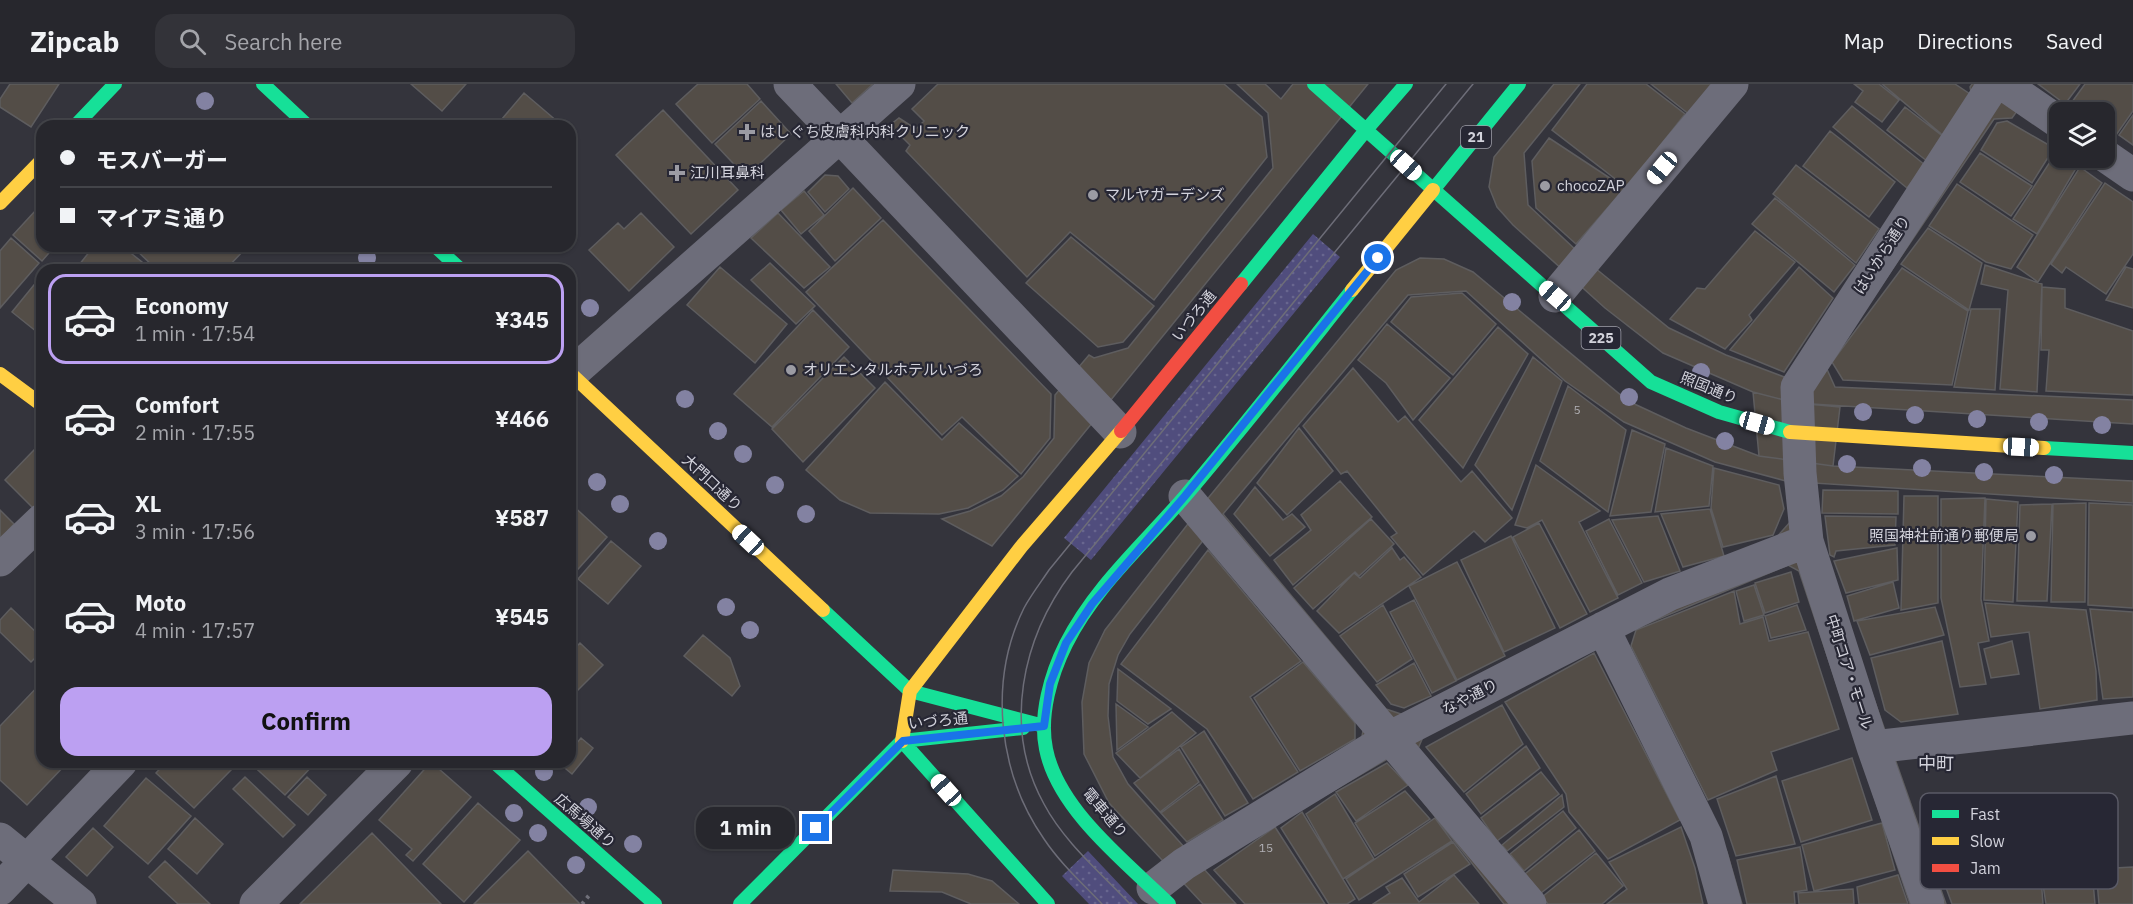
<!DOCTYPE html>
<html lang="en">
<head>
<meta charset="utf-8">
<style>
  :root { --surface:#27272d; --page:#333339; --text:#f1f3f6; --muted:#a4a5aa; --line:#434449; --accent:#bca0f2 }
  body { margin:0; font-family:"IBM Plex Sans","Noto Sans JP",sans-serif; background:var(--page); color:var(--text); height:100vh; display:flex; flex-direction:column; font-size:22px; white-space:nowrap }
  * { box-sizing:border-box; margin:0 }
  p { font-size:20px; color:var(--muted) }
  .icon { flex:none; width:33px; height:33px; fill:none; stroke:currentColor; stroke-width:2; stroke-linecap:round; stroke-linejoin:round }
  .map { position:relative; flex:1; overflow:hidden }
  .details { position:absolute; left:36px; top:180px; width:540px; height:504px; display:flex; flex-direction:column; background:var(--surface); border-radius:18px; box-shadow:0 2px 4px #0004,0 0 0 2px var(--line) }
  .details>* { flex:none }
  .guide { position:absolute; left:36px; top:36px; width:540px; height:132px; border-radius:18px; box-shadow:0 2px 4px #0004,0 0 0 2px var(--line); display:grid; align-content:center; height:132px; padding:0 24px; background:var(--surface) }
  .fabs { position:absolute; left:2049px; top:18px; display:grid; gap:12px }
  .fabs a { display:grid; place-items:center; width:66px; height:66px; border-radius:12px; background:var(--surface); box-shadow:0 2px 4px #0004,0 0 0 2px var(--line); font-size:30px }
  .end { position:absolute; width:27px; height:27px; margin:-14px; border:8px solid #1a73e8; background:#fff; box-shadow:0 0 0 3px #fff }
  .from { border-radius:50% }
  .bubble { position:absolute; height:42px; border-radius:18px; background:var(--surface); box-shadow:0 2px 4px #0004,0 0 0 2px var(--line); font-size:20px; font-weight:700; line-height:42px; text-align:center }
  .car { position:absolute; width:18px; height:36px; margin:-18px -9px; border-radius:8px; box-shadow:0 0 4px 2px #0007; background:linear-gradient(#fff 24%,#345 0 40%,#fff 0 76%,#345 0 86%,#fff 0) }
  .guide b { display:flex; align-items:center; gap:21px; height:57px; font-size:22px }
  .guide b+b { border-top:2px solid var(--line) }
  .guide i { width:15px; height:15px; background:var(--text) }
  ul { padding:10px 0 0; list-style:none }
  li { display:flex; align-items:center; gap:18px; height:90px; margin:0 12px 9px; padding:0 12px; border:3px solid transparent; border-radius:18px }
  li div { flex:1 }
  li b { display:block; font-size:22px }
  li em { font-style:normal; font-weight:700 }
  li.current { border-color:var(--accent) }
  li>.icon { width:54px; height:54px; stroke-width:1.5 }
  .primary-button { display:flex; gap:12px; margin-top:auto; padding:12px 24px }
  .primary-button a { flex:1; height:69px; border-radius:18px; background:var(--accent); color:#111; font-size:24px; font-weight:700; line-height:69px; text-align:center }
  header { display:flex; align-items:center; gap:36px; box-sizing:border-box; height:84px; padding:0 30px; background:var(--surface); border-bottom:2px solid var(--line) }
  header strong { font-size:28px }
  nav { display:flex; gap:33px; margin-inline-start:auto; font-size:21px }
  .search { width:420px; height:54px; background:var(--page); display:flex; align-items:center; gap:15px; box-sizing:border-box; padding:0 21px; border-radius:18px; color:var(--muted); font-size:22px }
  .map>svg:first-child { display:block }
</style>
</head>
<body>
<header>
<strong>Zipcab</strong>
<div class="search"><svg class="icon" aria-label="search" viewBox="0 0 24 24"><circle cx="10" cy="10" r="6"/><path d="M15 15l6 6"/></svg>Search here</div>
<nav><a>Map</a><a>Directions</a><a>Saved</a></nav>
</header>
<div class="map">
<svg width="2133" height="820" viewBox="0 0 2133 820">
  <defs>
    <pattern id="grass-dots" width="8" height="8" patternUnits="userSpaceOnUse" patternTransform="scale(1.5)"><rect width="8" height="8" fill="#504d7d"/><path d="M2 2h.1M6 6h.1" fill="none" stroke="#68668f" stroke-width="1.8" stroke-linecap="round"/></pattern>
  </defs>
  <rect width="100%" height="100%" fill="#34343c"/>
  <path fill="url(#grass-dots)" d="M1313 150 1340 173 1091 476 1064 454Z
    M1088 767 1138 820H1089L1062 792Z"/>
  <path fill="#534d47" stroke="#5e5d5f" stroke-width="1.5" fill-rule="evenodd" d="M10 0H59L31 43 0 23V15Z
    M411 0H466L442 27Z
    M698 0H747L760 15 712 59 676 20Z
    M836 0H873L852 19Z
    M938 0H1224L1262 33 1267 73 1154 216 1070 148 1027 193 906 67 910 61 890 41 899 34 916 45 924 37 912 25Z
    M1237 0H1265L1281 15 1293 0H1368L992 462 942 435 970 427 1001 412 1023 393 1054 354 1055 311 1089 271 1094 274 1128 264 1273 84 1268 29Z
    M1554 0H1580L1524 69 1528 121 1595 184 1669 244 1726 271 1787 294 1973 18 1970 3 1972 0H2031L2033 5 2012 34 1994 35 1826 283 1835 303 2133 316V340L1796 319 1753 308 1663 269 1605 224 1513 141 1497 123 1489 103 1494 73Z
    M1587 0H1646L1685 30 1627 104 1552 46Z
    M1651 0H1715L1690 31Z
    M1854 0H1879L1899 16 1882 38 1855 18 1863 7Z
    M1882 0H1955L1970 10 1945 53Z
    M2038 0H2080L2065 20Z
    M2085 0H2133V27L2114 54 2104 47V28H2078L2069 22Z
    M524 9 558 38 554 42H496Z
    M761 17 791 50 746 93 715 60Z
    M1852 22 1925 81 1907 104 1833 43Z
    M1905 23 1945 54 1927 77 1887 46Z
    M663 26 738 106 691 150 616 71Z
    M2133 31V61L2119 51Z
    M2007 37 2054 64 2032 99 1981 66 1997 39Z
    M1830 47 1895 98 1869 133 1803 82Z
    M1549 54 1625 104 1576 160 1536 124 1532 77Z
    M2057 67 2060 74H2067L2078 81 2037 150 2013 135Z
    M1980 69 2032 102 2011 132 1960 98Z
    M1796 81 1879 145 1856 179 1773 110Z
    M2080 83 2102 99 2038 198 2017 183Z
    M825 91 838 92 849 105 825 128 808 108Z
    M2105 99 2133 118V170L2106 210 2066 183 2062 189 2051 180Z
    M1957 100 2033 151 2011 185 1986 178 1929 142Z
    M853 104 881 134 835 177 809 147Z
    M804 107 824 131 801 150 781 126Z
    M1775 114 1855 181 1834 208 1752 140Z
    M36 126 42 131V162H55L42 177 13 151Z
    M641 129 674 163 629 207 589 166 618 139 624 145Z
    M778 129 830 183 804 204 751 154Z
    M883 136 1051 310 1050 354 1021 390 962 333 942 351 806 208Z
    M1928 144 1982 179 1969 226 1901 180Z
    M1755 147 1795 178 1749 231 1752 236 1725 265 1670 235 1697 204 1705 205Z
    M1071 153 1154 222 1123 258 1098 263 1026 199Z
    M11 154 39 179 0 224V167Z
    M94 162H122L152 186H75Z
    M132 162H248L225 186H157Z
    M1420 174 1444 175 1473 188 1628 317 1686 344 1759 372 1833 382 2133 397V419L1814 399 1818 456 1946 820H1910L1799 487 1788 481 1622 550 1727 768 1742 820H1710L1702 776 1598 560 1423 653 1417 667 1544 820H1504L1389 674 1202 783 1236 820H1203L1109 719 1084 670 1082 618 1089 579 1105 546 1209 413 1396 186ZM1466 207 1565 297 1624 338 1715 378 1786 397 1791 437 1776 454 1404 631 1386 625 1223 430 1408 211ZM1205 454 1364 641 1361 658 1185 764 1128 700 1113 673 1108 632 1109 600 1118 571 1130 550Z
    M770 179 815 222 796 240 751 196Z
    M1985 181 2042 200 2037 308 2000 305 2008 206 1981 200Z
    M720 183 787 240 755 279 687 221Z
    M1799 183 1833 214 1784 288 1730 266Z
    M2126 183 2133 185V224L2106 216Z
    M1902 184 1968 227 1952 301 1843 296 1832 278Z
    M42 191V252L12 228Z
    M2042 203 2065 205V224L2133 247V311L2046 307 2049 266H2041Z
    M1462 209 1496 240 1453 291 1391 238 1411 213Z
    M1971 225H2000L1995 306 1954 303Z
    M813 226 849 263 772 343 734 310Z
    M1387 240 1450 294 1413 336 1386 299 1358 276Z
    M1498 243 1528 270 1463 384 1419 336Z
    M844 273 875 304 803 378 772 345Z
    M1533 273 1562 297 1512 426 1475 381Z
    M1353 284 1398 338 1405 332 1461 398 1472 387 1512 434 1485 458 1474 447 1423 491 1391 453 1397 449 1347 387 1341 390 1303 342Z
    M885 298 942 356 959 339 1018 392 1003 406 968 424 939 430 870 429 840 416 806 386Z
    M1568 302 1626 346 1608 428 1540 377Z
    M1753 308 1796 319 1840 323 1833 382 1759 372Z
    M1299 344 1333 387 1287 431 1257 399Z
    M1632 346 1665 360 1651 428 1610 432Z
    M1666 364 1713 382 1709 422 1655 428Z
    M34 366 42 372V417L34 425 5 396Z
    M1536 381 1600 427 1579 438 1618 514 1590 528 1542 436 1527 444 1515 441Z
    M1714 384 1779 401 1784 425 1773 451 1723 463 1711 424Z
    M1340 397 1372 433 1293 501 1274 476 1311 446 1301 431Z
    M1255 403 1283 436 1292 430 1305 443 1270 472 1234 430Z
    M1823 406 1898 407V430L1822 429Z
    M1904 412H1938V519L1901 526Z
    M1985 414 1981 515 1989 557 1978 559 1986 600 1960 603 1941 514V415Z
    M1986 415 2018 418 2013 518 1984 516Z
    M570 419 607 453 570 494Z
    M2086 419 2085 518H2051L2053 420Z
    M2089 419 2133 421V524L2088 521Z
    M2052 420 2047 517H2017L2020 421Z
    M1710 425 1724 472 1683 483 1661 430Z
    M0 426 14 440 0 455Z
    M1658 432 1680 487 1644 498 1612 436Z
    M1825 432 1896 433 1895 461 1836 467 1834 473 1830 471Z
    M1371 435 1394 460 1359 492 1355 488 1313 525 1294 504Z
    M1609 435 1642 499 1618 511 1586 447Z
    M1539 439 1587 530 1560 544 1513 453Z
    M1511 452 1555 544 1504 568 1461 476Z
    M611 457 641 482 608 520 578 495Z
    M1392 464 1400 476 1404 473 1421 493 1339 549 1317 527 1354 489 1360 494Z
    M1897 464 1898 496 1846 509 1834 477Z
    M1208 466 1301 577 1250 613 1298 688 1253 715 1207 645 1121 580Z
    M1457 478 1505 572 1457 596 1409 502Z
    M1791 488 1799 518 1765 529 1755 499Z
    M1893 498 1899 524 1854 537 1847 512Z
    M1754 501 1764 531 1744 537 1736 507Z
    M1734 507 1740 540 1763 533 1769 557 1808 548 1839 645 1771 668 1777 686 1708 716 1631 562 1636 546Z
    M1414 516 1456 597 1432 609 1390 528Z
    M1985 519 2086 526 2096 587 2097 616 2040 625 2029 548 1991 553Z
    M1383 521 1412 575 1377 598 1340 552Z
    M1797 521 1806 546 1771 554 1765 532Z
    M1935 523 1944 551 1870 571 1857 537Z
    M11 524 42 554V567L31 578 0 548V536Z
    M2090 525 2133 528V613L2103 615Z
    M703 551 730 574 740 602 732 612 684 572Z
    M1942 557 1958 630 1901 638 1885 626 1871 574Z
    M2012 557 2019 590 1991 594 1984 565Z
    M580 559 603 581 570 614V569Z
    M1594 569 1680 736 1608 775 1569 728 1566 710 1505 618Z
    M1303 578 1355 639V655L1300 687 1254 614Z
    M1414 579 1431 612 1404 624 1391 620 1376 601Z
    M1118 585 1171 625 1148 640 1117 617Z
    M42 598V678H68L27 721 0 696V642Z
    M1116 620 1148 643 1117 666Z
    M1502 621 1523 660 1464 708 1426 663Z
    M1172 628 1196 649 1140 694 1116 669Z
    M1204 647 1248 719 1225 732 1181 663Z
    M581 654 593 664 572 690 560 680 570 678V667Z
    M1526 662 1540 684 1481 730 1466 710Z
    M1179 665 1199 698 1160 728 1134 699Z
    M1852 674 1872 736 1801 758 1782 697Z
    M166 678H223L231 686 194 724 156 689Z
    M249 678H316L285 711Z
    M431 678 471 713 413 777 406 771 412 765 379 736Z
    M1387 679 1408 701 1356 737 1336 708Z
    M1541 688 1559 710 1497 757 1481 734Z
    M1776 692 1795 760 1736 772 1717 715Z
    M245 693 295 741 283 753 233 705Z
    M307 693 326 711 308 731 288 713Z
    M146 694 191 732 148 780 104 742Z
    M1200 700 1223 736 1187 758 1161 729Z
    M1405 707 1430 735 1375 772 1355 739Z
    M1335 710 1374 775 1343 795 1306 730Z
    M1562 711 1564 723 1507 767 1502 761Z
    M478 719 520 756 464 818 423 780Z
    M1563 727 1576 744 1524 787 1510 770Z
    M1302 728 1355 815 1347 820H1329L1281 744Z
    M195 734 223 760 197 790 168 765Z
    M1435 734 1452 757 1359 816 1346 795Z
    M1882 739 1895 786 1814 807 1802 761Z
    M1275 743 1325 820H1245L1214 786Z
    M1681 743 1695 784 1703 820H1607L1627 805 1609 778Z
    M93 744 113 763 87 792 66 773Z
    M1579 746 1595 767 1541 809 1525 790Z
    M372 749 441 820H300Z
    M1453 758 1470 780 1418 813 1404 790Z
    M1800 763 1807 806 1794 808 1795 820H1747L1737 776Z
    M528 767 580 820H474Z
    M1596 769 1623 802 1602 820H1548L1542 813Z
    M165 777 210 820H178L149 793Z
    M2133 783V820H2099L2096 785Z
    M893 786 968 790 992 797 1019 820H971L942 808 890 807Z
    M2092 787 2095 820H2046L2042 794Z
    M1454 791 1479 820H1373L1390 809 1386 803 1402 794 1419 818Z
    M1898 791 1908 820H1859L1857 803Z
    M1995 793 2041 794 2043 820H1952L1945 801 1996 798Z
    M1853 805 1854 820H1799L1798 809Z"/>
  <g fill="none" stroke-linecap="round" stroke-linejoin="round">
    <path stroke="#70707a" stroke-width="4" stroke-dasharray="3 4.5" stroke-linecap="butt" d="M582 820 591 809"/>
    <path stroke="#6d6d7a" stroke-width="33" d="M790 0 1120 348
      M2003 0 2060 39
      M2104 71 2133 91
      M1555 212 1732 0
      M570 291 899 0
      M1185 412 1530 820
      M0 476 42 436
      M1603 544 1706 752 1725 820
      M1873 663 2133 634
      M0 755 80 820
      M1153 804 1184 780 1391 653 1670 510 1807 457
      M0 805 121 678
      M256 820 397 678
      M1928 820 1873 663 1807 457 1800 389 1797 303 1994 0"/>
    <path stroke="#16e098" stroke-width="14" d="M263 0 308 42
      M1314 0 1651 298 1719 328 1790 348
      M75 42 115 0
      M1366 46 1406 0
      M1433 106 1519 0
      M435 162 461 186
      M1241 200 1366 46
      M2044 364 2133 369
      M823 526 910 607 1044 642
      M902 657 1048 820
      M902 657 1023 644
      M494 678 655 820
      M740 820 902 657
      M1169 820C1127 779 1058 726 1046 665 1039 631 1051 590 1066 560 1095 502 1145 459 1186 411 1243 344 1297 275 1352 206"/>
    <path stroke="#ffcf43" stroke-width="14" d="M0 119 42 76
      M1352 206 1433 106
      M570 289 823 526
      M0 290 42 321
      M1790 348 2044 364
      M902 657 910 607 1021 463 1121 347"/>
    <path stroke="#f24e42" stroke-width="14" d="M1121 347 1241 200"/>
    <path stroke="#6d6d78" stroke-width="1.5" d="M1102 820C1082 799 1060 779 1044 755 998 689 988 597 1024 524 1031 511 1041 498 1049 486L1446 0
      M1130 820C1101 789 1064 758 1044 720 1002 644 1022 554 1072 488L1473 0"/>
  </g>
  <g fill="#8382a2">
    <circle cx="205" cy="17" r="9"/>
    <circle cx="367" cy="174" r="9"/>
    <circle cx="1512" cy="218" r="9"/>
    <circle cx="590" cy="224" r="9"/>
    <circle cx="1701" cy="288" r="9"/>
    <circle cx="1629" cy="313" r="9"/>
    <circle cx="685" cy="315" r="9"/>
    <circle cx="1863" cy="328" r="9"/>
    <circle cx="1915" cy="331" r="9"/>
    <circle cx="1977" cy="335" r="9"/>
    <circle cx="2039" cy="338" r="9"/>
    <circle cx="2102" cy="341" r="9"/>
    <circle cx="718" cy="347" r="9"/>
    <circle cx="1725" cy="357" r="9"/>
    <circle cx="743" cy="370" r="9"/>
    <circle cx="1847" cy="380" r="9"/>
    <circle cx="1922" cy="384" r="9"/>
    <circle cx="1984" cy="388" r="9"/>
    <circle cx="2054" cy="391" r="9"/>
    <circle cx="597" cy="398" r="9"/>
    <circle cx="775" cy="401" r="9"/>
    <circle cx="620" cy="420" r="9"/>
    <circle cx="806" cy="430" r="9"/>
    <circle cx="658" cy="457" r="9"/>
    <circle cx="726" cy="523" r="9"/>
    <circle cx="750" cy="546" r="9"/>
    <circle cx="544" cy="688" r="9"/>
    <circle cx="588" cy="723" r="9"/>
    <circle cx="514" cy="729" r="9"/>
    <circle cx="538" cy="749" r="9"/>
    <circle cx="633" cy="760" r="9"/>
    <circle cx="576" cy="781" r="9"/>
  </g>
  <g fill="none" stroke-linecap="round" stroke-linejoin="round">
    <path stroke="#1a73e8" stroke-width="8" d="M816 744 903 657 1044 642 1050 600 1066 559 1092 520 1185 412 1378 174"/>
  </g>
  <g fill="#9b9ba3" stroke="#272734" stroke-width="2">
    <path d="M744 39h6v6h6v6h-6v6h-6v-6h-6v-6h6z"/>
    <path d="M674 80h6v6h6v6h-6v6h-6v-6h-6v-6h6z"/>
    <circle cx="1545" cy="102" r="6"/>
    <circle cx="1093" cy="111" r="6"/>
    <circle cx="791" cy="286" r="6"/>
    <circle cx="2031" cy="452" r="6"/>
  </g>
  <g text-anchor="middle" stroke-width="4.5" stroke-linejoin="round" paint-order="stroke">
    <g font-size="12" fill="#b2b1b6">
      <text x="1577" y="330">5</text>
      <text x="1266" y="768">15</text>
    </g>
    <g fill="#272734" stroke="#9f9fa9" stroke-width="1.5">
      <rect x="1461" y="42" width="30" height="22" rx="4.5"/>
      <rect x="1581.5" y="243" width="39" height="22" rx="4.5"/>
    </g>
    <g font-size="14" font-weight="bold" fill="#d2d2db">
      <text x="1476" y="58">21</text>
      <text x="1601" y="259">225</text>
    </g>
    <g font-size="15" fill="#d2d2db" stroke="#272734" text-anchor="start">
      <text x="760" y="53">はしぐち皮膚科内科クリニック</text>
      <text x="690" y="94">江川耳鼻科</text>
      <text x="1557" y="107">chocoZAP</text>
      <text x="1105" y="116">マルヤガーデンズ</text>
      <text x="803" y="291">オリエンタルホテルいづろ</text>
      <text x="2019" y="457" text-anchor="end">照国神社前通り郵便局</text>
    </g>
    <g font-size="15" fill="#d2d2db" stroke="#272734">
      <text transform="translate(1882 171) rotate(-57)" y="5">はいから通り</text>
      <text transform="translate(1194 232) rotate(-51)" y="5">いづろ通</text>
      <text transform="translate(1709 304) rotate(22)" y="5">照国通り</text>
      <text transform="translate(712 399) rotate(43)" y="5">大門口通り</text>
      <text transform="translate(1849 588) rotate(72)" y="5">中町コア・モール</text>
      <text transform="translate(1470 613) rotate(-27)" y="5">なや通り</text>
      <text transform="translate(938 637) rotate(-6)" y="5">いづろ通</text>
      <text transform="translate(1105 729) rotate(50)" y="5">電車通り</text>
      <text transform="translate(585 737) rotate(41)" y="5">広馬場通り</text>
    </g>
    <g font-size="18" fill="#d2d2db" stroke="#272734">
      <text x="1936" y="686">中町</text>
    </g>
  </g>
  <rect x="1920" y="709" width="198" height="96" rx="9" fill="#272734" stroke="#5a5a66" stroke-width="1.5"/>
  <rect x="1932" y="726" width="27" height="8" fill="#16e098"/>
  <rect x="1932" y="753" width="27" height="8" fill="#ffcf43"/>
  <rect x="1932" y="780" width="27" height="8" fill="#f24e42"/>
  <g font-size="16" fill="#d2d2db">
    <text x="1970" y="736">Fast</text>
    <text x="1970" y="763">Slow</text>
    <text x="1970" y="790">Jam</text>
  </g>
</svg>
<div class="fabs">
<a><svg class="icon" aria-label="layers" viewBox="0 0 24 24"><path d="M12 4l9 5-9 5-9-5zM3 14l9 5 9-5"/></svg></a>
</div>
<i class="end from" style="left:1378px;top:174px"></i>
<i class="end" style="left:816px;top:744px"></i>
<div class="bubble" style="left:696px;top:723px;width:99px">1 min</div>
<i class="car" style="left:1406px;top:81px;rotate:132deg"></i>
<i class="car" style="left:1662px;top:84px;rotate:220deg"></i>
<i class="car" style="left:1555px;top:212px;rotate:311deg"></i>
<i class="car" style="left:1757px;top:339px;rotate:106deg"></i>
<i class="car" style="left:2021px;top:363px;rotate:93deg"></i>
<i class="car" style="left:748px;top:456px;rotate:313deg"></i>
<i class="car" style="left:946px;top:706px;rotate:318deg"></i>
<div class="guide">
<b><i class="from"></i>モスバーガー</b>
<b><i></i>マイアミ通り</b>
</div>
<section class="details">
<ul>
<li class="current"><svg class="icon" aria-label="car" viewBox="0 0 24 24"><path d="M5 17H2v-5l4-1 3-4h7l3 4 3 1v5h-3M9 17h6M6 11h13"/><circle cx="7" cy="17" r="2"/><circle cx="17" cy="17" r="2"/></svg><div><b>Economy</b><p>1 min · 17:54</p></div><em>¥345</em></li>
<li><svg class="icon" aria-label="car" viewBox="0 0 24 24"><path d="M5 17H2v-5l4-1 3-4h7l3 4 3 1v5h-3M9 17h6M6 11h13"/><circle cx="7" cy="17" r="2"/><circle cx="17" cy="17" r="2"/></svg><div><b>Comfort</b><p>2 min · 17:55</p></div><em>¥466</em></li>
<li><svg class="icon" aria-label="car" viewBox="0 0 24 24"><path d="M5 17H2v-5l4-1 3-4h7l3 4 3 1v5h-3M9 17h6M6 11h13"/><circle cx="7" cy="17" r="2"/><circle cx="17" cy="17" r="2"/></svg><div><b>XL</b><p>3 min · 17:56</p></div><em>¥587</em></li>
<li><svg class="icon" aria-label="car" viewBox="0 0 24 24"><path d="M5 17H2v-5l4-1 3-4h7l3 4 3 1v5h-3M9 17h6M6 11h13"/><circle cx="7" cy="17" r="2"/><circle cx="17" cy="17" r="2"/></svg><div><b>Moto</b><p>4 min · 17:57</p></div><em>¥545</em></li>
</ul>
<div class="primary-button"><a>Confirm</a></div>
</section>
</div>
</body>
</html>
